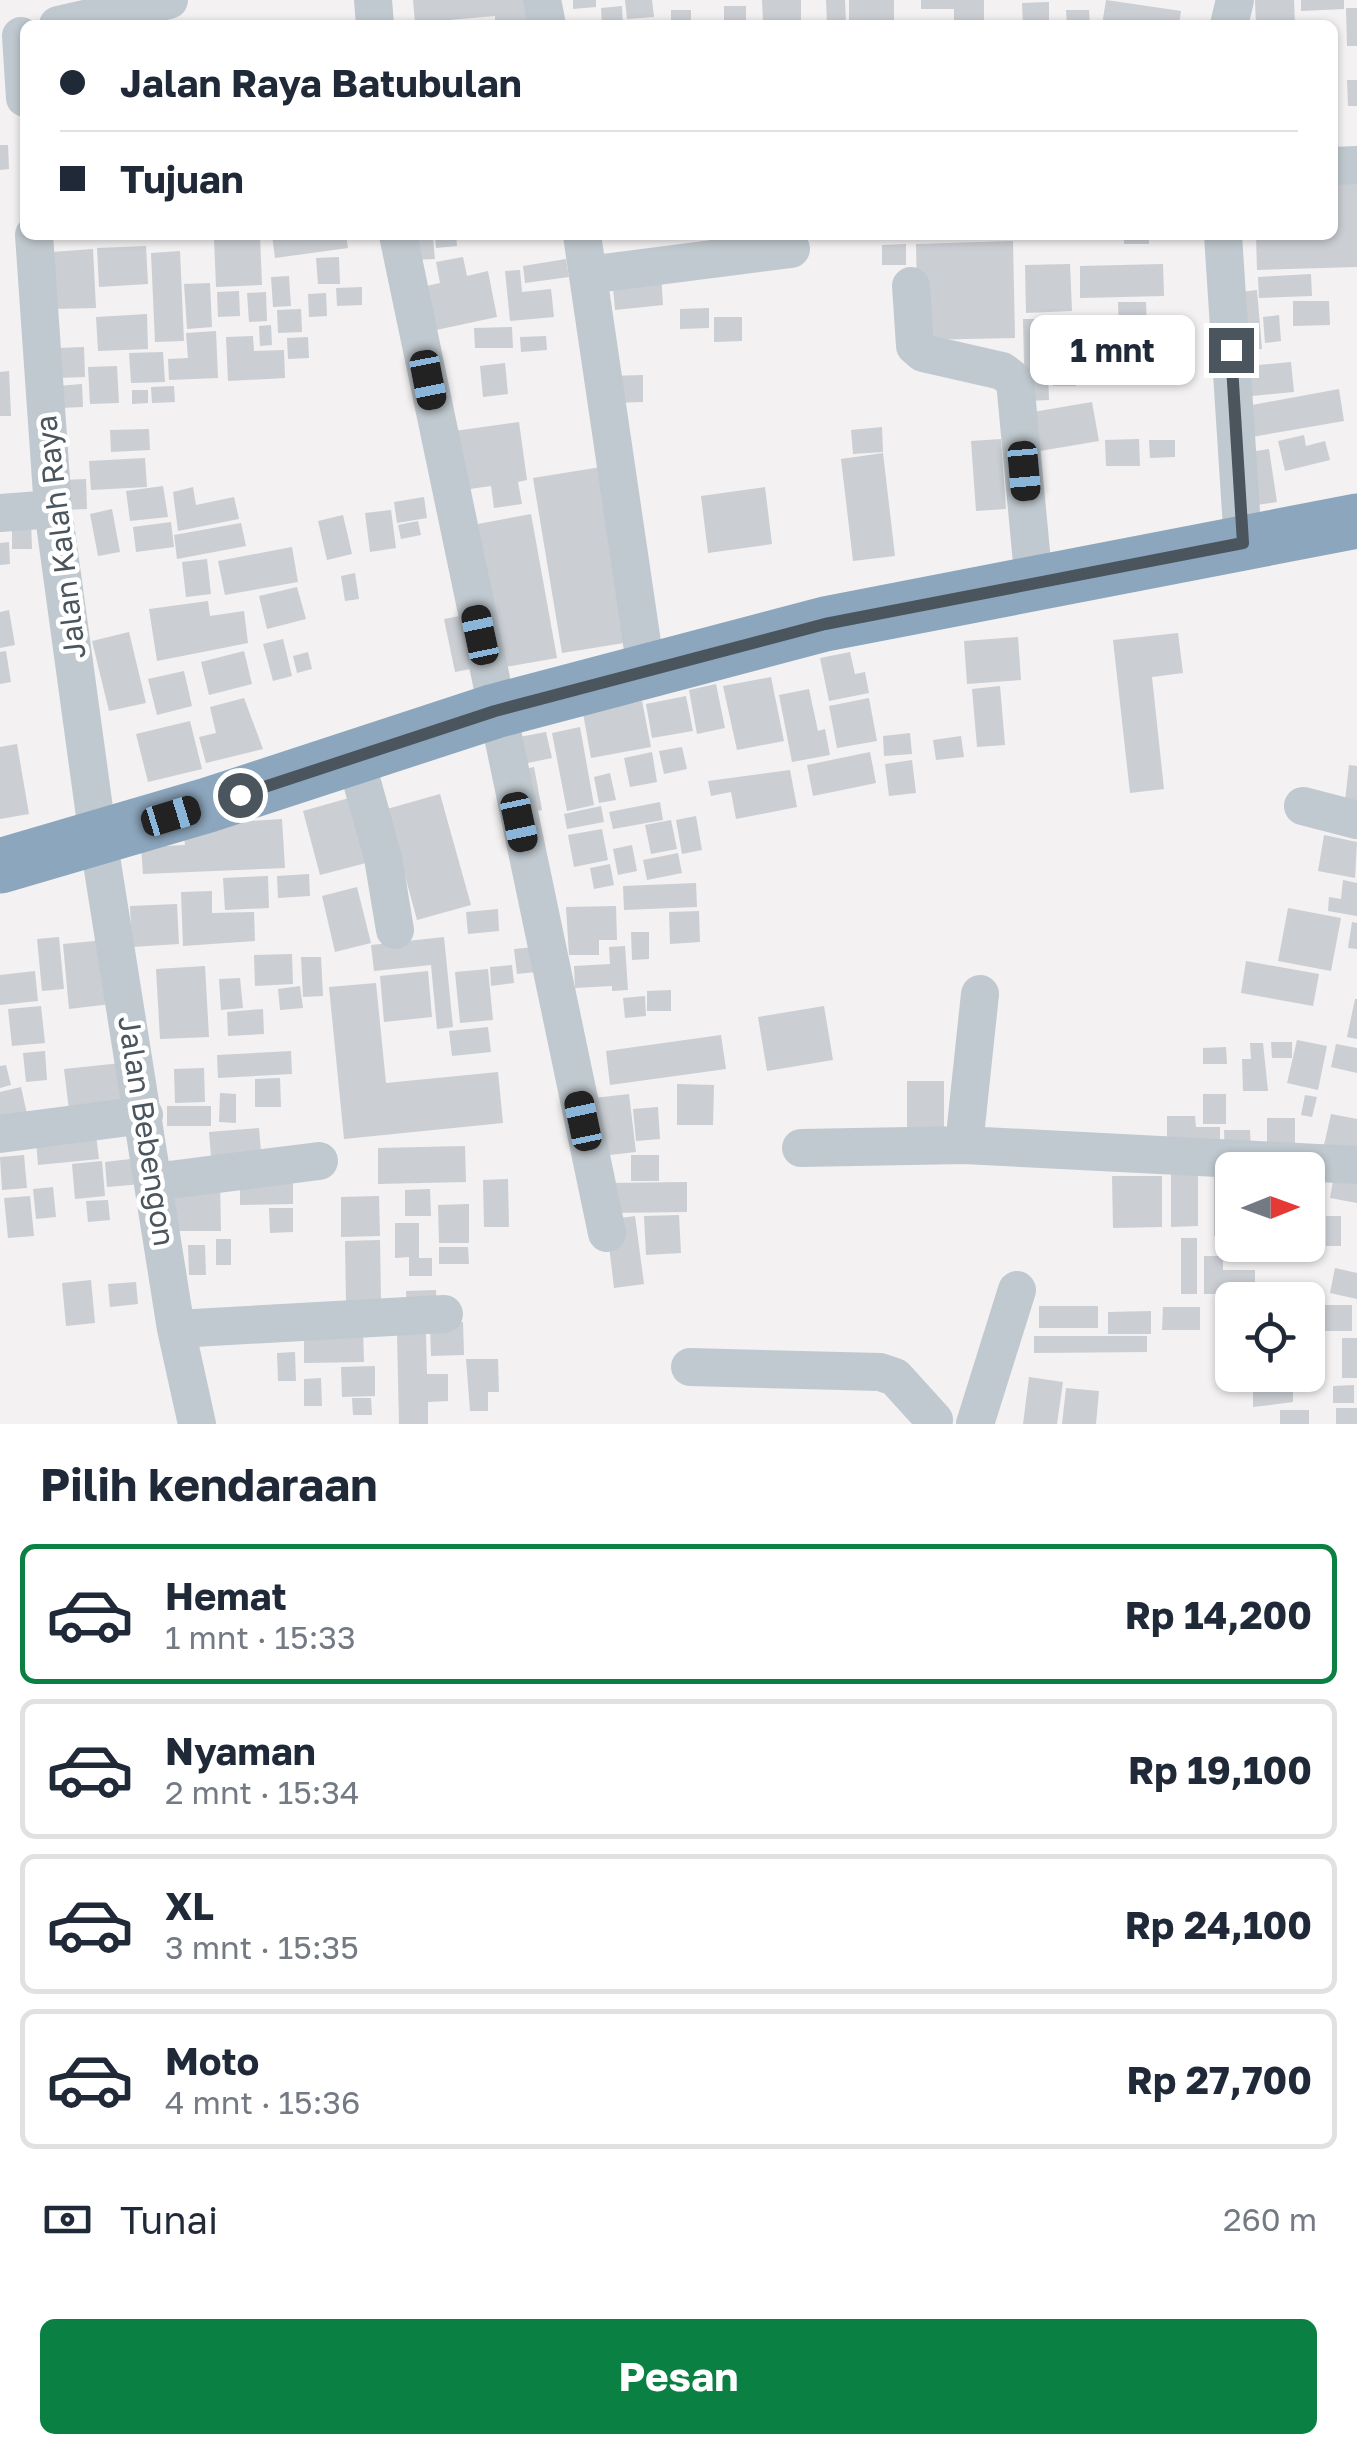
<!DOCTYPE html>
<html lang="id">
<head>
<meta charset="utf-8">
<style>
  :root { --surface:#fff; --page:#f2f2f3; --text:#1f2937; --muted:#747a83; --line:#e0e1e3; --accent:#0b8043 }
  body { margin:0; font-family:"Golos Text",sans-serif; background:var(--page); color:var(--text); height:100vh; display:flex; flex-direction:column; font-size:38px; white-space:nowrap }
  * { box-sizing:border-box; margin:0 }
  p { font-size:32px; color:var(--muted) }
  .icon { flex:none; width:55px; height:55px; fill:none; stroke:currentColor; stroke-width:2; stroke-linecap:round; stroke-linejoin:round }
  .map { position:relative; height:1424px; overflow:hidden }
  .drawer { display:flex; flex-direction:column; background:var(--surface); flex:1 }
  .drawer>* { flex:none }
  .banner { position:absolute; left:20px; top:20px; width:1318px; height:220px; border-radius:15px; box-shadow:0 2px 8px #0004; display:grid; align-content:center; height:220px; padding:0 40px; background:var(--surface) }
  .needle { width:65px; rotate:89deg }
  .fabs { position:absolute; left:1215px; top:1152px; display:grid; gap:20px }
  .fabs a { display:grid; place-items:center; width:110px; height:110px; border-radius:15px; background:var(--surface); box-shadow:0 2px 8px #0004; font-size:50px }
  .end { position:absolute; width:45px; height:45px; margin:-22px; border:12px solid #4a555e; background:#fff; box-shadow:0 0 0 5px #fff }
  .from { border-radius:50% }
  .bubble { position:absolute; height:70px; border-radius:15px; background:var(--surface); box-shadow:0 2px 8px #0004; font-size:32px; font-weight:700; line-height:70px; text-align:center }
  .car { position:absolute; width:30px; height:60px; margin:-30px -15px; border-radius:12px; box-shadow:0 0 8px 2px #0007; background:linear-gradient(#222 24%,#8ab4d8 0 40%,#222 0 76%,#8ab4d8 0 86%,#222 0) }
  .banner b { display:flex; align-items:center; gap:35px; height:95px; font-size:38px }
  .banner b+b { border-top:2px solid var(--line) }
  .banner i { width:25px; height:25px; background:var(--text) }
  ul { padding:0; list-style:none }
  li { display:flex; align-items:center; gap:30px; height:140px; margin:0 20px 15px; padding:0 20px; border:5px solid var(--line); border-radius:15px }
  li div { flex:1 }
  li b { display:block; font-size:38px }
  li em { font-style:normal; font-weight:700 }
  li.on { border-color:var(--accent) }
  li>.icon { width:90px; height:90px; stroke-width:1.5 }
  h2 { padding:0 40px; font-size:45px; line-height:120px }
  .pay { display:flex; align-items:center; gap:25px; height:110px; padding:0 40px; font-size:38px }
  .pay p { margin-inline-start:auto }
  .action { display:flex; gap:20px; margin-top:auto; padding:20px 40px }
  .action a { flex:1; height:115px; border-radius:15px; background:var(--accent); color:#fff; font-size:40px; font-weight:700; line-height:115px; text-align:center }
  .map>svg:first-child { display:block }
</style>
</head>
<body>
<div class="map">
<svg width="1357" height="1424" viewBox="0 0 1357 1424">
  <rect width="100%" height="100%" fill="#f3f1f1"/>
  <path fill="#cbced3" d="M413 0H526L528 25H495V16L415 23Z
    M573 0H596V7L573 9Z
    M625 0H652L654 17 627 19Z
    M762 0H801V20L763 22Z
    M826 0H845L846 23 827 24Z
    M849 0H894V21L849 22Z
    M921 0H984V25H954V9H921Z
    M1106 0 1181 11 1179 25H1102Z
    M1255 0H1294L1295 25H1256Z
    M1301 0H1344V9L1301 11Z
    M1049 2V25H1023L1022 3Z
    M622 6 623 25H602L601 8Z
    M724 6H746V25H724Z
    M1346 8H1357V46H1347Z
    M671 10H691V25H671Z
    M1066 10H1089L1090 25H1067Z
    M1347 80H1357V106H1348Z
    M0 145H8L9 169 0 170Z
    M1357 175V267L1257 270 1256 235H1332V176Z
    M272 235H346L348 248 275 258Z
    M435 235H456L457 246 436 248Z
    M1124 235H1149V244H1124Z
    M260 236 262 285 216 287 214 238Z
    M433 238 435 259 410 260 408 240Z
    M1013 241 1015 338 918 340 916 244Z
    M906 244V265H882V245Z
    M146 246 148 284 99 287 97 248Z
    M93 249 96 308 53 309 51 252Z
    M180 251 184 341 155 342 151 253Z
    M339 257 340 284H318L316 258Z
    M463 257 467 276 488 271 497 317 427 332 417 288 440 283 436 262Z
    M566 259 569 277 525 283 523 266Z
    M1070 264 1072 311 1026 313 1025 265Z
    M1163 264 1164 296 1080 298V266Z
    M520 270 522 292 551 289 554 317 510 321 505 271Z
    M661 272 663 305 615 310 612 276Z
    M1311 274 1312 296 1259 298 1258 277Z
    M289 276 291 306 273 307 271 277Z
    M210 283 212 327 187 329 184 284Z
    M362 287V305L337 306 336 288Z
    M1257 290 1262 349 1237 352 1232 293Z
    M239 291 240 316 218 317 217 292Z
    M266 292 267 321 249 322 247 293Z
    M326 293 327 316 309 317 308 294Z
    M1293 301H1329L1330 325 1293 326Z
    M1118 302H1146L1147 330 1119 331Z
    M709 308V328L680 329V309Z
    M301 309 302 332 278 333 277 310Z
    M147 314 148 349 98 351 96 317Z
    M1279 315 1281 341 1265 343 1263 317Z
    M1076 316H1098L1099 343H1076Z
    M714 317H742V341L714 342Z
    M1023 319H1046L1049 400 1025 401Z
    M271 325 272 345 260 346 259 326Z
    M512 327 513 348H475L474 328Z
    M216 331 218 378 169 380 168 359 188 358 186 333Z
    M253 336 254 351 284 350 285 378 228 381 226 337Z
    M546 336 547 350 521 352 520 337Z
    M308 337 309 358 288 359 287 338Z
    M1153 337 1154 355 1118 356V338Z
    M1187 346V372L1168 373 1167 347Z
    M84 347 85 377 58 378 57 348Z
    M163 352 165 382 131 383 129 353Z
    M1051 353H1075L1076 386H1053Z
    M1291 362 1294 392 1241 397 1238 367Z
    M505 363 508 394 483 397 480 366Z
    M117 366 119 403 90 404 88 367Z
    M9 371 11 416H0V372Z
    M643 375V402L610 403 609 376Z
    M82 384 83 407 58 408V386Z
    M174 386 175 402 152 403 151 387Z
    M1339 389 1344 421 1246 438 1241 407Z
    M132 390H148V403L132 404Z
    M1092 402 1099 441 1040 451 1033 412Z
    M519 422 527 480 518 482 522 504 494 508 491 486 456 491 447 432Z
    M882 427 883 452 853 454 851 430Z
    M149 429 150 450 111 452 110 430Z
    M1304 435 1306 446 1325 441 1330 460 1285 471 1278 441Z
    M1001 439 1006 509 976 511 971 441Z
    M1139 439 1140 466H1106L1105 440Z
    M1149 440H1175V457L1150 458Z
    M1269 449 1277 502 1250 506 1243 453Z
    M883 453 895 556 853 561 841 459Z
    M145 458 147 487 91 490 89 461Z
    M601 467 630 642 562 653 533 478Z
    M86 479 87 509 63 510 62 480Z
    M163 486 168 517 130 521 126 491Z
    M193 487 196 505 234 497 239 519 178 531 173 492Z
    M765 487 772 544 708 553 701 496Z
    M424 497 427 518 397 523 394 502Z
    M112 509 120 552 98 556 90 514Z
    M391 510 396 548 370 552 365 513Z
    M531 514 557 658 493 669 467 526Z
    M343 515 352 554 327 560 318 521Z
    M12 520H31L32 549H12Z
    M418 521 421 535 401 539 398 525Z
    M171 522 174 547 136 552 133 527Z
    M241 523 246 546 177 559 174 535Z
    M9 542 10 564 0 565V543Z
    M292 547 298 582 225 595 218 561Z
    M207 559 211 594 186 597 182 562Z
    M355 573 359 599 345 601 341 576Z
    M297 587 306 619 267 629 259 596Z
    M208 601 210 616 244 611 248 643 157 661 149 609Z
    M9 610 15 645 0 648V612Z
    M465 615 476 668 455 672 444 619Z
    M129 632 146 703 109 711 92 641Z
    M1178 633 1183 673 1152 677 1164 789 1130 793 1113 640Z
    M1018 637 1021 680 967 684 964 641Z
    M283 639 292 676 273 681 263 644Z
    M6 651 11 682 0 684V652Z
    M244 651 252 684 209 695 201 662Z
    M308 652 312 669 297 673 293 656Z
    M850 652 855 674 865 672 869 693 829 701 820 658Z
    M184 671 192 706 157 715 148 679Z
    M771 677 784 741 737 750 723 686Z
    M716 684 725 728 697 734 689 690Z
    M1000 686 1005 745 977 747 972 689Z
    M809 689 818 731 825 729 830 755 792 762 779 695Z
    M686 696 693 731 652 738 646 704Z
    M244 698 263 749 206 763 199 737 216 733 210 707Z
    M869 698 877 741 837 748 829 706Z
    M642 701 651 747 591 758 583 713Z
    M190 721 202 769 148 782 136 734Z
    M580 727 594 805 567 811 552 733Z
    M546 732 552 758 513 766 508 739Z
    M910 733 912 754 884 756 883 736Z
    M961 736 964 757 936 760 933 740Z
    M17 744 29 814 0 819V747Z
    M682 747 687 769 664 774 659 751Z
    M652 752 657 782 630 787 624 758Z
    M870 752 876 783 813 796 807 765Z
    M912 760 916 793 889 796 885 764Z
    M1349 765 1357 766V802L1345 801Z
    M534 767 542 810 523 814 515 771Z
    M790 770 797 807 736 819 731 792 711 796 708 781Z
    M610 773 616 800 599 803 594 777Z
    M440 794 471 905 417 920 387 809Z
    M349 798 366 863 320 875 303 811Z
    M660 802 663 820 613 829 609 812Z
    M601 806 604 822 567 829 564 814Z
    M696 816 702 850 682 854 676 820Z
    M282 819 285 868 143 874 141 847 185 845 183 825Z
    M671 820 677 849 651 854 645 825Z
    M602 829 608 860 574 867 568 835Z
    M1324 835 1357 842 1355 878 1318 871Z
    M632 845 637 871 618 875 613 849Z
    M678 853 682 873 647 880 643 860Z
    M610 864 614 885 594 889 590 868Z
    M309 874 310 896 278 898 277 876Z
    M268 876 269 908 225 910 223 878Z
    M1343 880 1357 883V916L1328 911 1329 897 1341 899Z
    M696 883 697 907 624 910 623 886Z
    M357 887 371 943 335 952 322 896Z
    M212 891V913L254 912 255 941 183 946 181 892Z
    M177 904 179 944 132 947 130 906Z
    M616 906 617 940H599V955H569L566 907Z
    M1288 908 1341 918 1331 971 1278 961Z
    M498 909 499 931 468 934 466 912Z
    M699 911 700 942 670 944 669 912Z
    M1352 922 1357 923V949L1348 948Z
    M631 932H649V959L632 960Z
    M59 937 64 989 42 991 37 939Z
    M444 937 453 1027 437 1029 431 965 374 971 371 945Z
    M105 940 111 1004 69 1009 63 944Z
    M625 946 628 990 612 991V986L575 988 574 966 610 964 609 947Z
    M534 947 536 972 517 974 514 949Z
    M292 954 293 984 255 986 254 955Z
    M301 957H321L323 996 303 997Z
    M1246 961 1319 974 1313 1006 1241 993Z
    M512 965 514 983 491 986 490 967Z
    M205 966 209 1037 160 1039 156 969Z
    M488 969 493 1020 460 1023 455 972Z
    M35 971 38 1001 0 1005V975Z
    M428 971 432 1017 384 1022 380 976Z
    M240 978 243 1008 221 1010 219 979Z
    M376 983 386 1083 498 1072 503 1123 344 1139 329 987Z
    M300 986 303 1008 280 1010 278 989Z
    M671 990V1011H647V991Z
    M645 996 646 1016 625 1018 623 998Z
    M1355 999H1357V1039L1347 1037Z
    M41 1006 45 1043 12 1046 8 1009Z
    M824 1006 833 1060 767 1071 758 1017Z
    M263 1009 264 1034 228 1036 227 1012Z
    M488 1027 491 1052 452 1056 449 1031Z
    M721 1035 726 1069 610 1085 606 1051Z
    M1297 1040 1327 1046 1318 1090 1287 1083Z
    M1271 1042H1292V1058H1272Z
    M1250 1043H1263L1268 1091H1243L1242 1059H1251Z
    M1336 1044 1357 1048V1073L1331 1067Z
    M1226 1047 1227 1064H1203V1048Z
    M45 1051 47 1080 26 1082 23 1053Z
    M291 1051 292 1074 218 1078 217 1055Z
    M131 1062 135 1104 69 1110 64 1069Z
    M6 1065 11 1085 0 1088V1066Z
    M204 1068 205 1102 175 1103 174 1069Z
    M280 1078 281 1107H255V1079Z
    M907 1081H944V1127H907Z
    M677 1084 714 1085 713 1125H677Z
    M21 1087 28 1118 0 1125V1092Z
    M220 1093 236 1094V1123L219 1122Z
    M629 1094 636 1152 592 1157 585 1099Z
    M1203 1094H1226V1124H1203Z
    M1305 1095 1317 1097 1312 1117 1301 1115Z
    M167 1106H211V1126H167Z
    M658 1107 660 1139 636 1141 633 1109Z
    M1331 1114 1357 1119V1161L1322 1154Z
    M1167 1116H1195L1196 1127H1220V1149H1167Z
    M1267 1118H1295V1158H1267Z
    M259 1128 262 1164 212 1168 209 1132Z
    M1224 1130H1250L1251 1154H1225Z
    M96 1135 99 1159 38 1165 36 1141Z
    M465 1146 466 1182 378 1184V1148Z
    M24 1155 27 1188 2 1190 0 1157Z
    M631 1155H659V1181H631Z
    M139 1158 142 1184 107 1187 105 1162Z
    M102 1161 105 1196 75 1199 72 1164Z
    M1335 1170 1357 1174V1203L1330 1198Z
    M1171 1171H1198V1226L1171 1227Z
    M1214 1171H1232V1236H1214Z
    M293 1173V1204L240 1205V1174Z
    M1112 1176H1162V1227L1113 1228Z
    M508 1179 509 1227H484L483 1180Z
    M220 1180 221 1231H173V1181Z
    M687 1182V1212L607 1213 606 1183Z
    M53 1187 56 1217 36 1219 33 1189Z
    M430 1189 431 1216H405V1190Z
    M30 1196 34 1236 8 1238 4 1198Z
    M379 1196 380 1236 341 1237V1197Z
    M108 1200 110 1220 88 1222 86 1201Z
    M469 1204V1243H439L438 1205Z
    M1308 1205H1322V1233H1308Z
    M269 1208H293V1232L270 1233Z
    M679 1215 681 1253 646 1255 644 1216Z
    M635 1216 644 1284 614 1288 606 1220Z
    M1326 1216H1341V1246H1326Z
    M395 1223H419V1258H432V1276H409V1257L395 1258Z
    M1181 1238H1197V1294H1181Z
    M216 1239H231V1265H216Z
    M380 1240 381 1302H346L345 1241Z
    M188 1245H205L206 1275H189Z
    M1230 1245H1257L1258 1261H1230Z
    M439 1247H468L469 1264H439Z
    M1204 1256H1223V1270H1255V1294H1204Z
    M1335 1268 1357 1273V1299L1330 1293Z
    M91 1280 95 1323 66 1326 62 1283Z
    M136 1282 138 1304 110 1307 108 1284Z
    M436 1290 437 1313H407L406 1291Z
    M1315 1305H1352V1331H1315Z
    M1039 1306H1098V1328H1039Z
    M1163 1307H1200V1330H1162Z
    M1151 1311V1334H1108V1312Z
    M463 1322 464 1355 431 1356 430 1323Z
    M363 1329 364 1362 304 1363V1330Z
    M397 1334H426L427 1374H448V1401L428 1402V1424H399Z
    M1034 1336H1147V1352L1034 1353Z
    M1342 1338H1357V1378H1342Z
    M1308 1344H1324V1375H1308Z
    M295 1352 296 1381H278L277 1353Z
    M466 1359H498L499 1392H488V1411H470Z
    M375 1366V1396L342 1397 341 1367Z
    M1253 1375H1293V1402L1253 1407Z
    M1029 1377 1063 1382 1057 1424H1023Z
    M321 1378 322 1406H304V1379Z
    M1354 1385V1403H1333V1386Z
    M1066 1388 1099 1391 1096 1424H1062Z
    M352 1398H371L372 1415H353Z
    M1336 1408H1357V1424H1336Z
    M1280 1410H1309V1424H1280Z"/>
  <g fill="none" stroke-linecap="round" stroke-linejoin="round">
    <path stroke="#c0c9cf" stroke-width="38" d="M373 0 375 25
      M542 0 547 25
      M58 25 169 0
      M1229 25 1235 0
      M21 36 25 98
      M1332 166 1357 165
      M34 235 53 509 98 838 176 1329 197 1424
      M398 235 607 1233
      M582 235 646 670
      M1223 235 1243 543
      M588 275 791 249
      M911 286 915 346 923 353 1002 371 1015 381 1034 584
      M0 513 53 509
      M355 757 383 858 395 930
      M1303 806 1357 820
      M0 1134 144 1115
      M964 1145 980 994
      M801 1148 964 1145 1357 1165
      M154 1182 319 1161
      M176 1329 444 1314
      M690 1367 880 1372 895 1377 934 1420
      M975 1424 1017 1290"/>
    <path stroke="#8ca6bd" stroke-width="55" d="M0 866 208 805 495 711 825 624 1357 521"/>
  </g>
  <g fill="none" stroke-linecap="round" stroke-linejoin="round">
    <path stroke="#4a555e" stroke-width="12" d="M240 795 495 711 825 624 1243 543 1231 350"/>
  </g>
  <g text-anchor="middle" stroke-width="9" stroke-linejoin="round" paint-order="stroke">
    <g font-size="30" fill="#4a555e" stroke="#fff">
      <text transform="translate(61 537) rotate(-97)" y="10">Jalan Kalah Raya</text>
      <text transform="translate(146 1131) rotate(81)" y="10">Jalan Bebengon</text>
    </g>
  </g>
</svg>
<div class="fabs">
<a><svg class="needle" viewBox="-14 -14 28 28"><path d="M0-13l5 13h-10z" fill="#e53935"/><path d="M0 13l5-13h-10z" fill="#747a83"/></svg></a>
<a><svg class="icon" aria-label="locate" viewBox="0 0 24 24"><circle cx="12" cy="12" r="6"/><path d="M12 2v4M12 18v4M2 12h4M18 12h4"/></svg></a>
</div>
<i class="end from" style="left:240px;top:795px"></i>
<i class="end" style="left:1231px;top:350px"></i>
<div class="bubble" style="left:1030px;top:315px;width:165px">1 mnt</div>
<i class="car" style="left:428px;top:380px;rotate:169deg"></i>
<i class="car" style="left:1024px;top:471px;rotate:175deg"></i>
<i class="car" style="left:480px;top:635px;rotate:348deg"></i>
<i class="car" style="left:171px;top:816px;rotate:73deg"></i>
<i class="car" style="left:519px;top:822px;rotate:168deg"></i>
<i class="car" style="left:583px;top:1121px;rotate:348deg"></i>
<div class="banner">
<b><i class="from"></i>Jalan Raya Batubulan</b>
<b><i></i>Tujuan</b>
</div>
</div>
<section class="drawer">
<h2>Pilih kendaraan</h2>
<ul>
<li class="on"><svg class="icon" aria-label="car" viewBox="0 0 24 24"><path d="M5 17H2v-5l4-1 3-4h7l3 4 3 1v5h-3M9 17h6M6 11h13"/><circle cx="7" cy="17" r="2"/><circle cx="17" cy="17" r="2"/></svg><div><b>Hemat</b><p>1 mnt · 15:33</p></div><em>Rp 14,200</em></li>
<li><svg class="icon" aria-label="car" viewBox="0 0 24 24"><path d="M5 17H2v-5l4-1 3-4h7l3 4 3 1v5h-3M9 17h6M6 11h13"/><circle cx="7" cy="17" r="2"/><circle cx="17" cy="17" r="2"/></svg><div><b>Nyaman</b><p>2 mnt · 15:34</p></div><em>Rp 19,100</em></li>
<li><svg class="icon" aria-label="car" viewBox="0 0 24 24"><path d="M5 17H2v-5l4-1 3-4h7l3 4 3 1v5h-3M9 17h6M6 11h13"/><circle cx="7" cy="17" r="2"/><circle cx="17" cy="17" r="2"/></svg><div><b>XL</b><p>3 mnt · 15:35</p></div><em>Rp 24,100</em></li>
<li><svg class="icon" aria-label="car" viewBox="0 0 24 24"><path d="M5 17H2v-5l4-1 3-4h7l3 4 3 1v5h-3M9 17h6M6 11h13"/><circle cx="7" cy="17" r="2"/><circle cx="17" cy="17" r="2"/></svg><div><b>Moto</b><p>4 mnt · 15:36</p></div><em>Rp 27,700</em></li>
</ul>
<div class="pay"><svg class="icon" aria-label="cash" viewBox="0 0 24 24"><path d="M3 7h18v10H3z"/><circle cx="12" cy="12" r="2"/></svg>Tunai<p>260 m</p></div>
<div class="action"><a>Pesan</a></div>
</section>
</body>
</html>
